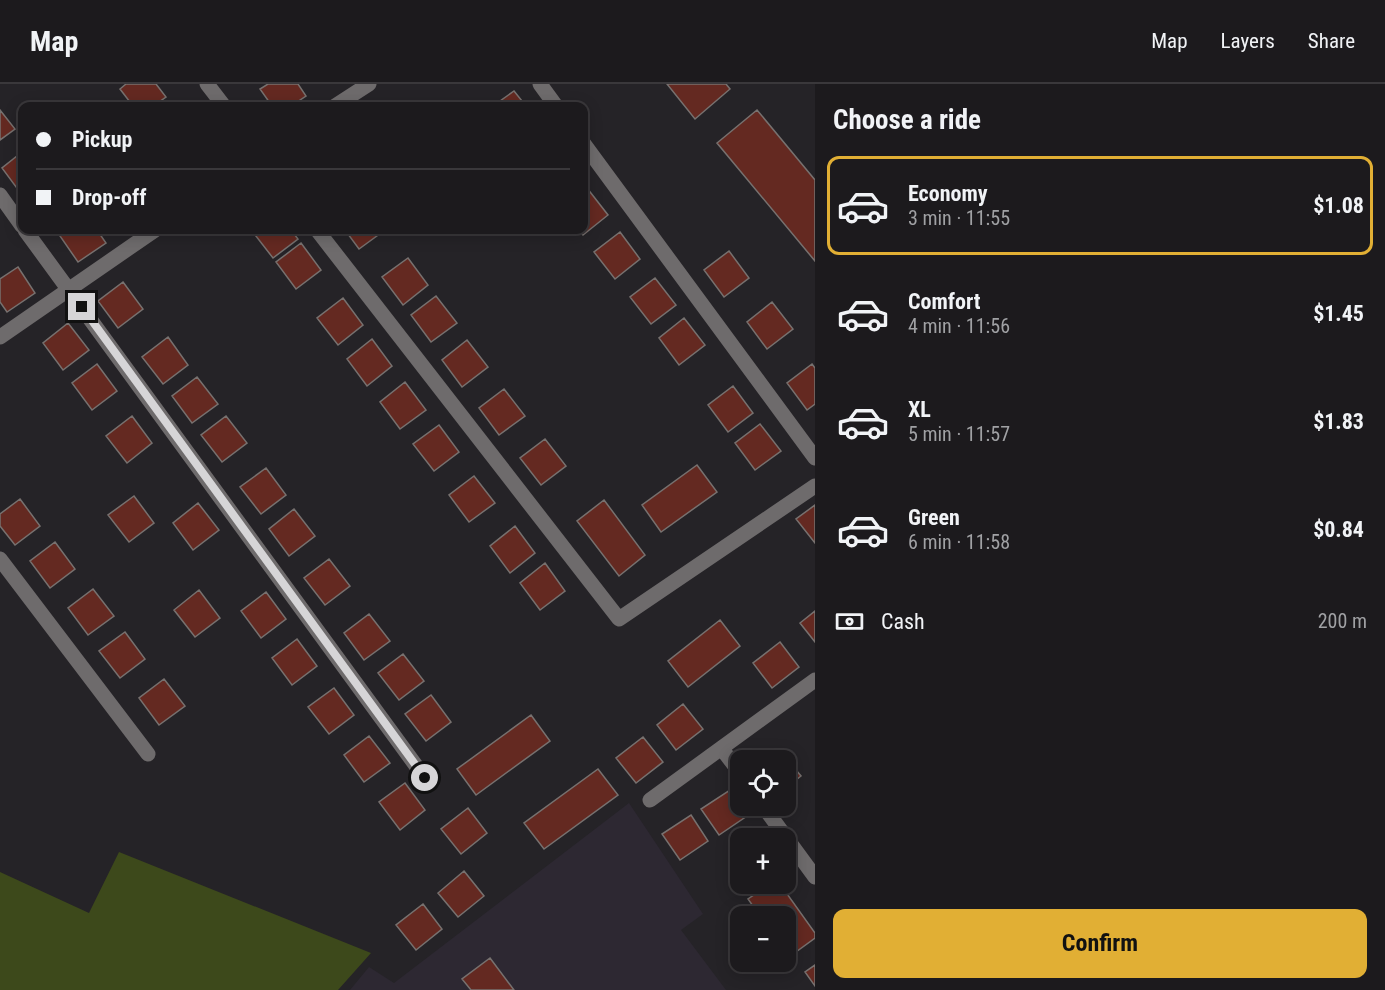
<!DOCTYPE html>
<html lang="en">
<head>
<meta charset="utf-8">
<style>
  :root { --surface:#1c1a1d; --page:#252326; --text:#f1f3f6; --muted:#a0a1a4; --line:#3a383b; --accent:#e1af34 }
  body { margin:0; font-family:"Roboto Condensed",sans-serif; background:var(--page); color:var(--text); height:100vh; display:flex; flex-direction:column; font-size:22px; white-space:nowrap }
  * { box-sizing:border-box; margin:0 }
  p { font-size:20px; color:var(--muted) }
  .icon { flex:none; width:33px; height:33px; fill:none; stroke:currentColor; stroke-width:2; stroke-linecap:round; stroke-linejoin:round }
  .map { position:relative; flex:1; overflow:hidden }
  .sheet { display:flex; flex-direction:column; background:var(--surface); width:570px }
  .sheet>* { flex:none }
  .banner { position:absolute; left:18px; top:18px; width:570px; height:132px; border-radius:12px; box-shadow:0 3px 15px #0003,0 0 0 2px var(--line); display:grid; align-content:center; height:132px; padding:0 18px; background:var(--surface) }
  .tools { position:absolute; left:730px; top:666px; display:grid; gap:12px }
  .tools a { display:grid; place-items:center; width:66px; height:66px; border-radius:12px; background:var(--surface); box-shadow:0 3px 15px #0003,0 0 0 2px var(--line); font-size:30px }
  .end { position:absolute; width:27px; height:27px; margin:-14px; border:8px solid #d6d5d7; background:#111; box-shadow:0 0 0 3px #111 }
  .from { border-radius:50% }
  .banner b { display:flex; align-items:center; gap:21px; height:57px; font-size:22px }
  .banner b+b { border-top:2px solid var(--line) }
  .banner i { width:15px; height:15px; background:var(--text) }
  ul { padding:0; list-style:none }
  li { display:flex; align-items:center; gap:18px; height:99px; margin:0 12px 9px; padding:0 6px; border:3px solid transparent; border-radius:12px }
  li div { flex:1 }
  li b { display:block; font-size:22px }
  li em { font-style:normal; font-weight:700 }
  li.current { border-color:var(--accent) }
  li>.icon { width:54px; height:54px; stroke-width:1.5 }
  h2 { padding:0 18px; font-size:27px; line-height:72px }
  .pay { display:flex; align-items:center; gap:15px; height:66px; padding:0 18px; font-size:22px }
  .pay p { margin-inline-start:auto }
  .primary-button { display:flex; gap:12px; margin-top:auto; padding:12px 18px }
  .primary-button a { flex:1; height:69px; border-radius:12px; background:var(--accent); color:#111; font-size:24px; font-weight:700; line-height:69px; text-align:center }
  header { display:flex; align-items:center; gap:36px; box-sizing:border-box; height:84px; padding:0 30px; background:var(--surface); border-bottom:2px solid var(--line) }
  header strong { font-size:28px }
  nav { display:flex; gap:33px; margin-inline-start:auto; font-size:21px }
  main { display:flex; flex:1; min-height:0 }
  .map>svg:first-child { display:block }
</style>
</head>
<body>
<header>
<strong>Map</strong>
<nav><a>Map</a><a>Layers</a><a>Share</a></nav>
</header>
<main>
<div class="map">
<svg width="815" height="906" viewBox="0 0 815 906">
  <rect width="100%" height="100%" fill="#252327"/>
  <path fill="#2d2832" d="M629 719 703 830 681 846 726 906H350L369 883 394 899Z"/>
  <path fill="#3d491b" d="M119 768 371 869 338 906H0V788L89 829Z"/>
  <path fill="#642921" stroke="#77716f" stroke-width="1.5" d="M126 0H156L166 13 153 22H133L120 5Z
    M268 0H298L306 12 291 22H272L260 5Z
    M667 0H726L730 5 695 35Z
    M514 7 526 22H493Z
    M0 26 15 45 0 56Z
    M757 26 815 96V177L717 59Z
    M22 68V111L2 84Z
    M587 104 608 131 583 151 579 146H584V107Z
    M69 146H97L106 159 78 178 60 152Z
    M254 146H291L298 155 273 174 252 147Z
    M345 146H385L359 165Z
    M620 148 640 175 615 195 594 168Z
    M301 159 321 186 296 205 276 178Z
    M729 167 749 194 724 213 704 186Z
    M408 174 428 201 403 221 382 193Z
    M18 183 35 209 7 228 0 218V195Z
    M655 194 676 221 651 240 630 213Z
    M123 198 143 225 118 244 98 217Z
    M436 212 457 239 431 258 411 231Z
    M343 214 363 241 338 261 317 234Z
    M772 218 793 245 767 265 747 238Z
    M684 234 705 261 679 281 659 254Z
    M68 239 89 266 63 286 43 259Z
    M168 253 188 281 163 300 142 273Z
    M372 255 392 282 367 302 347 275Z
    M467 256 488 283 462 303 442 276Z
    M97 280 117 307 92 326 72 299Z
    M812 280 815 284V320L807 326 787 299Z
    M197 293 218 320 192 339 172 312Z
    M405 298 426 326 400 345 380 318Z
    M733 302 753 329 728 348 708 321Z
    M504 305 525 332 499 351 479 324Z
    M132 332 152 359 127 379 106 352Z
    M226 332 247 359 222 378 201 351Z
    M760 340 781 367 755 386 735 359Z
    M439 341 459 368 434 387 413 360Z
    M545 355 566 382 541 401 520 374Z
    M697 381 717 408 661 448 642 421Z
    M266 384 286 411 261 430 240 403Z
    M474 392 495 419 469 438 449 411Z
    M134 412 154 439 129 458 108 431Z
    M20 415 40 442 15 461 0 442V430Z
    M604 416 645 471 619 492 577 437Z
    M198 419 219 446 193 466 173 439Z
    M815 421V459L796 435Z
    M294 425 315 452 289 472 269 445Z
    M515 442 535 469 510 489 490 462Z
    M55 458 75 485 50 504 30 477Z
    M329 475 350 502 325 521 304 494Z
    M545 479 565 507 540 526 520 499Z
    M93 505 114 532 88 551 68 524Z
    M199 506 220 534 195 553 174 526Z
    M266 508 286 535 261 554 241 527Z
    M815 527V558L800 539Z
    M369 530 390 557 364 576 344 549Z
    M720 536 740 562 688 603 668 577Z
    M125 548 145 575 120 594 99 567Z
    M297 555 317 582 292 601 272 574Z
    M780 558 799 583 772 604 753 579Z
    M403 570 424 597 399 616 378 589Z
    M164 595 185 622 159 641 139 614Z
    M334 604 354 631 329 650 308 623Z
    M431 611 451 638 426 657 405 630Z
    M683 620 703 645 676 666 657 641Z
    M531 631 550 657 476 711 457 685Z
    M369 652 390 679 364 698 344 671Z
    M643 653 663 678 636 699 616 674Z
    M781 668 801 692 786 704V676H770Z
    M598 685 618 711 544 765 524 739Z
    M405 699 425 726 400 746 379 718Z
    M730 706 747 732 719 751 701 725Z
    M468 724 487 749 461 770 441 745Z
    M691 731 708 757 680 776 662 750Z
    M464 787 484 812 458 833 438 809Z
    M770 800H780L815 849V854L789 873 786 869V832H760L748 815Z
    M423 820 442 845 416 866 396 841Z
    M490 874 514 906H471L462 895Z
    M815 881V902L805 888Z"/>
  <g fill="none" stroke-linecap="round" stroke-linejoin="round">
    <path stroke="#6e6b6c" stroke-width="15" d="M207 0 224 22
      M540 0 556 22
      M335 22 369 0
      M584 60 815 374
      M0 111 22 142
      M25 146 425 694
      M317 146 619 535 815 402
      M0 253 155 146
      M0 475 148 670
      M722 665 741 690
      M650 716 815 596
      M763 722 815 793"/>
  </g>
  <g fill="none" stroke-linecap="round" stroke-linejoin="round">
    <path stroke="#d6d5d7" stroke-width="8" d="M82 223 425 694"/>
  </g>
</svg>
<div class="tools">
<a><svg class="icon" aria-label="locate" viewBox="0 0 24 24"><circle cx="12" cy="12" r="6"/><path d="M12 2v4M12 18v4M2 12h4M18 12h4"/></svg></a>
<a>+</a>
<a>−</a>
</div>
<i class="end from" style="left:425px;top:694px"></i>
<i class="end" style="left:82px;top:223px"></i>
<div class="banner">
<b><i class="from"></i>Pickup</b>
<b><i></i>Drop-off</b>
</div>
</div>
<section class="sheet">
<h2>Choose a ride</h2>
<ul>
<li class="current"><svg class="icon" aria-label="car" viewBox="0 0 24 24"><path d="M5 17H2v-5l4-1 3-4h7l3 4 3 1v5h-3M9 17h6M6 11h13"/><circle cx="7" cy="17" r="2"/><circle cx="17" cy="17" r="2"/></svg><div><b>Economy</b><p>3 min · 11:55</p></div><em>$1.08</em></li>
<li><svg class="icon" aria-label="car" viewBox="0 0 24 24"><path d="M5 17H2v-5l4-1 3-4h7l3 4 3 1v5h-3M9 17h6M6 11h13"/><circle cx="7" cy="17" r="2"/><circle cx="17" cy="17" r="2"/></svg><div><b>Comfort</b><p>4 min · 11:56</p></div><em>$1.45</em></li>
<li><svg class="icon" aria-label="car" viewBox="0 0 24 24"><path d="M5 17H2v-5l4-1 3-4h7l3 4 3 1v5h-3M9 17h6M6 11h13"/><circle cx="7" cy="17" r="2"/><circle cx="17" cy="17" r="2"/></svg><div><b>XL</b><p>5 min · 11:57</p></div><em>$1.83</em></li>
<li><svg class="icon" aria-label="car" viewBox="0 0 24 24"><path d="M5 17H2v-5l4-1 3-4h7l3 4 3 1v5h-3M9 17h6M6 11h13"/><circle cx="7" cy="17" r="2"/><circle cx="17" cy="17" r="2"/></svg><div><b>Green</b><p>6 min · 11:58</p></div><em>$0.84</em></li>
</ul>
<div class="pay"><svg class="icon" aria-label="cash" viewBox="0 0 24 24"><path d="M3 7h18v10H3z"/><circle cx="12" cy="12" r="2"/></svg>Cash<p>200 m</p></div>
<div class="primary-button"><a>Confirm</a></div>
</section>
</main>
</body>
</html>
